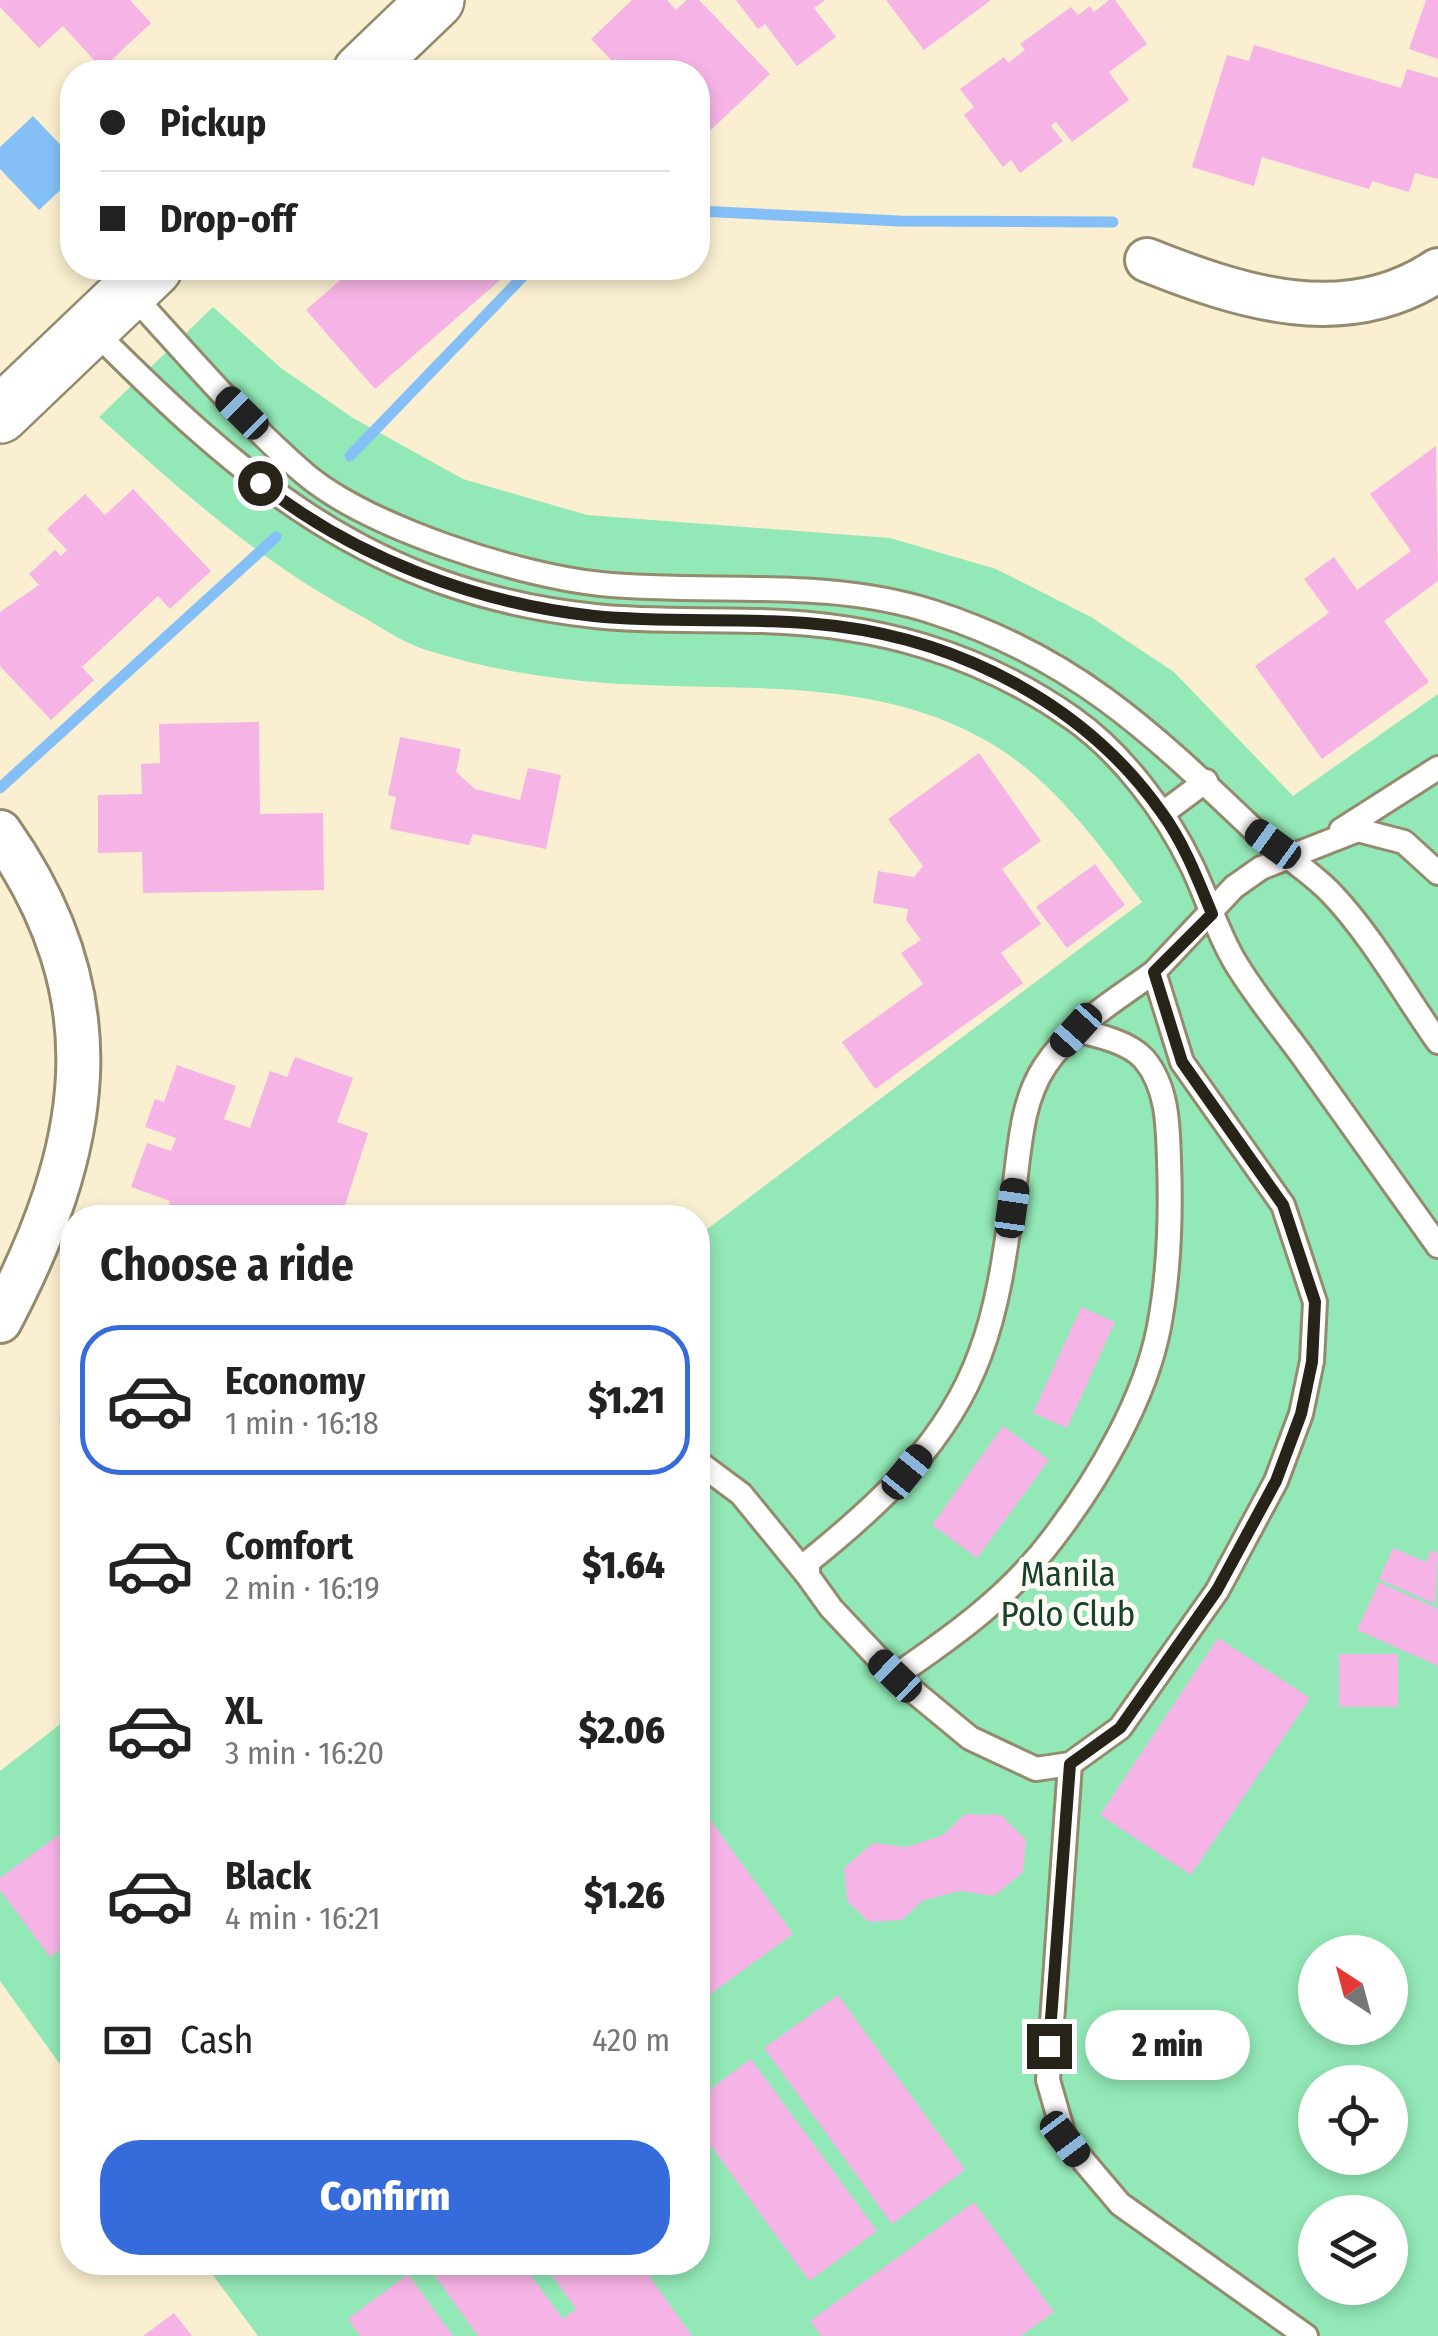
<!DOCTYPE html>
<html lang="en">
<head>
<meta charset="utf-8">
<style>
  :root { --surface:#fff; --page:#f6f6f6; --text:#222; --muted:#767676; --line:#e0e0e0; --accent:#356bda }
  body { margin:0; font-family:"Fira Sans Condensed",sans-serif; background:var(--page); color:var(--text); height:100vh; display:flex; flex-direction:column; font-size:38px; white-space:nowrap }
  * { box-sizing:border-box; margin:0 }
  p { font-size:32px; color:var(--muted) }
  .icon { flex:none; width:55px; height:55px; fill:none; stroke:currentColor; stroke-width:2; stroke-linecap:round; stroke-linejoin:round }
  .map { position:relative; flex:1; overflow:hidden }
  .details { position:absolute; left:60px; top:1205px; width:650px; height:1070px; display:flex; flex-direction:column; background:var(--surface); border-radius:40px; box-shadow:0 5px 15px #0003 }
  .details>* { flex:none }
  .guide { position:absolute; left:60px; top:60px; width:650px; height:220px; border-radius:40px; box-shadow:0 5px 15px #0003; display:grid; align-content:center; height:220px; padding:0 40px; background:var(--surface) }
  .needle { width:65px; rotate:324deg }
  .tools { position:absolute; left:1298px; top:1935px; display:grid; gap:20px }
  .tools a { display:grid; place-items:center; width:110px; height:110px; border-radius:50%; background:var(--surface); box-shadow:0 5px 15px #0003; font-size:50px }
  .end { position:absolute; width:45px; height:45px; margin:-22px; border:12px solid #272318; background:#fff; box-shadow:0 0 0 5px #fff }
  .from { border-radius:50% }
  .bubble { position:absolute; height:70px; border-radius:35px; background:var(--surface); box-shadow:0 5px 15px #0003; font-size:32px; font-weight:800; line-height:70px; text-align:center }
  .car { position:absolute; width:30px; height:60px; margin:-30px -15px; border-radius:12px; box-shadow:0 0 8px 2px #0007; background:linear-gradient(#222 24%,#8ab4d8 0 40%,#222 0 76%,#8ab4d8 0 86%,#222 0) }
  .guide b { display:flex; align-items:center; gap:35px; height:95px; font-size:38px }
  .guide b+b { border-top:2px solid var(--line) }
  .guide i { width:25px; height:25px; background:var(--text) }
  ul { padding:0; list-style:none }
  li { display:flex; align-items:center; gap:30px; height:150px; margin:0 20px 15px; padding:0 20px; border:5px solid transparent; border-radius:40px }
  li div { flex:1 }
  li b { display:block; font-size:38px }
  li em { font-style:normal; font-weight:800 }
  li.on { border-color:var(--accent) }
  li>.icon { width:90px; height:90px; stroke-width:1.5 }
  h2 { padding:0 40px; font-size:45px; line-height:120px }
  .pay { display:flex; align-items:center; gap:25px; height:110px; padding:0 40px; font-size:38px }
  .pay p { margin-inline-start:auto }
  .action { display:flex; gap:20px; margin-top:auto; padding:20px 40px }
  .action a { flex:1; height:115px; border-radius:40px; background:var(--accent); color:#fff; font-size:40px; font-weight:800; line-height:115px; text-align:center }
  .map>svg:first-child { display:block }
</style>
</head>
<body>
<div class="map">
<svg width="1438" height="2336" viewBox="0 0 1438 2336">
  <rect width="100%" height="100%" fill="#faefd0"/>
  <path fill="#92e8b6" fill-rule="evenodd" d="M213 307 281 368 353 418 463 479 587 515 890 538 996 569 1091 617 1174 672 1293 796 1438 694V2336H258L204 2263 698 2262V1236L1142 902C1099 844 1055 782 992 744 880 677 748 691 623 684 556 680 487 670 423 649 402 642 382 628 363 617 263 564 182 492 99 417ZM1315 1952H1390V2028H1315ZM1315 2082H1390V2158H1315ZM1315 2212H1390V2288H1315Z
    M72 1715V2081L0 1981V1771Z"/>
  <path fill="#84c0f7" d="M33 116 72 157V179L39 210 0 169V147Z"/>
  <g fill="none" stroke-linecap="round" stroke-linejoin="round">
    <path stroke="#84c0f7" stroke-width="11" d="M698 211 899 221 1113 222
      M350 456 531 268
      M0 788 276 537"/>
  </g>
  <path fill="#f6b4e6" d="M0 0H130L151 23 102 69 63 26 39 48 0 7Z
    M632 0H667L676 10 687 0H699L770 74 698 142V72H614L619 68 591 39Z
    M736 0H825L814 8 836 37 797 66 765 24 758 29Z
    M886 0H991L924 50Z
    M1109 0H1115L1147 44 1109 72 1129 100 1072 142 1056 122 1051 126 1063 141 1020 173 1011 160 1003 167 964 115 974 107 960 89 1004 57 1008 63 1025 50 1020 44 1071 7 1078 15 1090 6 1094 12Z
    M1426 0H1438V59L1409 49Z
    M1254 45 1401 88 1407 69 1438 78V179L1415 173 1409 192 1372 181 1369 189 1262 157 1254 186 1192 167 1227 55 1249 61Z
    M354 268H514L375 389 306 310Z
    M1436 446 1438 581 1384 621 1429 682 1322 759 1255 666 1329 613 1304 579 1334 557 1357 590 1411 551 1370 494Z
    M133 489 211 571 170 609 158 596 82 667 94 680 51 720 0 666V612L39 585 29 574 55 550 61 556 67 550 47 529 85 494 105 515Z
    M259 722 260 814 323 813 324 890 143 893 142 852 98 853V795L142 794 141 764 160 763 159 724Z
    M400 737 461 749 456 772 475 789 520 800 528 768 561 775 546 849 473 834 469 845 390 829 396 797 388 795Z
    M979 753 1041 841 1002 869 1041 924 1001 953 1023 983 875 1089 842 1042 923 984 901 953 921 940 906 920 908 909 873 903 878 871 914 877 923 866 888 819Z
    M1095 864 1125 905 1067 948 1036 907Z
    M295 1057 353 1078 337 1122 368 1133 341 1218H164L170 1201 131 1187 147 1143 171 1151 176 1138 145 1127 155 1099 164 1102 177 1065 236 1086 224 1119 250 1128 270 1071 287 1077Z
    M1081 1307 1115 1322 1067 1428 1033 1413Z
    M72 1389V1426L59 1421Z
    M1003 1426 1049 1460 977 1558 932 1525Z
    M1393 1548 1426 1562 1431 1550 1438 1553 1435 1604 1379 1579Z
    M1379 1582 1438 1609V1666L1357 1630Z
    M1218 1638 1310 1698 1191 1875 1100 1815Z
    M1339 1654H1398V1707H1339Z
    M698 1803 793 1934 698 2003Z
    M965 1814 1001 1815 1026 1840 1023 1872 994 1896 959 1891 922 1901 902 1920 869 1922 847 1901 844 1868 873 1843 907 1847 943 1835Z
    M72 1825V1940L50 1957 0 1890V1878Z
    M838 1995 965 2170 892 2224 764 2048Z
    M751 2059 877 2231 809 2281 698 2128V2098Z
    M974 2202 1054 2312 1021 2336H821L810 2321Z
    M425 2262H521L563 2319 576 2309 542 2262H639L692 2336H478Z
    M408 2274 453 2336H360L348 2319Z
    M174 2313 192 2336H143Z"/>
  <g fill="none" stroke-linecap="round" stroke-linejoin="round">
    <g stroke="#948a6e" stroke-width="28">
      <path id="service" d="M129 291C186 353 241 419 305 474 368 527 519 576 601 584 711 595 825 577 933 612 1073 657 1149 730 1252 828 1276 851 1307 868 1331 893 1372 936 1404 994 1438 1042
        M91 328C243 480 370 592 595 616 650 622 705 619 760 621 874 624 978 652 1072 718 1122 753 1166 812 1192 866 1207 897 1217 932 1235 962 1254 994 1279 1024 1301 1054 1346 1118 1392 1182 1438 1246
        M1163 813 1206 781
        M1341 830 1438 768
        M1154 972C1116 1000 1072 1025 1045 1066 1021 1102 1020 1148 1014 1190 1006 1245 1000 1301 980 1354 948 1442 879 1505 808 1562V1576L831 1608 895 1676 970 1738 1036 1769 1070 1764 1120 1728 1217 1591 1276 1481 1301 1414 1312 1361 1315 1302 1283 1205 1182 1062 1154 972 1234 887 1261 868 1358 830 1404 842 1438 873
        M698 1462 741 1494 808 1576
        M895 1676C954 1636 1011 1595 1054 1537 1098 1479 1145 1400 1159 1327 1169 1274 1171 1215 1169 1161 1168 1127 1168 1087 1144 1059 1129 1042 1097 1035 1075 1030
        M1070 1764 1048 2080 1065 2139 1120 2204 1306 2336"/>
    </g>
    <g stroke="#948a6e" stroke-width="48">
      <path id="minor" d="M1147 260C1240 297 1346 332 1438 270
        M0 832C118 999 90 1150 0 1321"/>
    </g>
    <g stroke="#948a6e" stroke-width="60">
      <path id="secondary" d="M361 72 436 0
        M0 415 154 268"/>
    </g>
    <use href="#service" stroke="#fff" stroke-width="22"/>
    <use href="#minor" stroke="#fff" stroke-width="42"/>
    <use href="#secondary" stroke="#fff" stroke-width="55"/>
  </g>
  <g fill="none" stroke-linecap="round" stroke-linejoin="round">
    <path stroke="#272318" stroke-width="12" d="M260 483C353 557 475 603 594 616 675 624 756 616 836 626 964 642 1087 706 1162 813 1184 843 1198 880 1212 914L1154 972 1182 1062 1283 1205 1315 1302 1312 1362 1301 1414 1276 1481 1217 1590 1120 1728 1070 1764 1049 2046"/>
  </g>
  <g text-anchor="middle" stroke-width="10" stroke-linejoin="round" paint-order="stroke">
    <g font-size="35" fill="#16412a" stroke="#fffcf6">
      <text x="1068" y="1586">Manila<tspan x="1068" dy="40">Polo Club</tspan></text>
    </g>
  </g>
</svg>
<div class="tools">
<a><svg class="needle" viewBox="-14 -14 28 28"><path d="M0-13l5 13h-10z" fill="#e53935"/><path d="M0 13l5-13h-10z" fill="#767676"/></svg></a>
<a><svg class="icon" aria-label="locate" viewBox="0 0 24 24"><circle cx="12" cy="12" r="6"/><path d="M12 2v4M12 18v4M2 12h4M18 12h4"/></svg></a>
<a><svg class="icon" aria-label="layers" viewBox="0 0 24 24"><path d="M12 4l9 5-9 5-9-5zM3 14l9 5 9-5"/></svg></a>
</div>
<i class="end from" style="left:260px;top:483px"></i>
<i class="end" style="left:1049px;top:2046px"></i>
<div class="bubble" style="left:1085px;top:2010px;width:165px">2 min</div>
<i class="car" style="left:242px;top:413px;rotate:315deg"></i>
<i class="car" style="left:1273px;top:844px;rotate:306deg"></i>
<i class="car" style="left:1076px;top:1030px;rotate:222deg"></i>
<i class="car" style="left:1012px;top:1208px;rotate:8deg"></i>
<i class="car" style="left:907px;top:1472px;rotate:39deg"></i>
<i class="car" style="left:895px;top:1676px;rotate:314deg"></i>
<i class="car" style="left:1065px;top:2139px;rotate:143deg"></i>
<div class="guide">
<b><i class="from"></i>Pickup</b>
<b><i></i>Drop-off</b>
</div>
<section class="details">
<h2>Choose a ride</h2>
<ul>
<li class="on"><svg class="icon" aria-label="car" viewBox="0 0 24 24"><path d="M5 17H2v-5l4-1 3-4h7l3 4 3 1v5h-3M9 17h6M6 11h13"/><circle cx="7" cy="17" r="2"/><circle cx="17" cy="17" r="2"/></svg><div><b>Economy</b><p>1 min · 16:18</p></div><em>$1.21</em></li>
<li><svg class="icon" aria-label="car" viewBox="0 0 24 24"><path d="M5 17H2v-5l4-1 3-4h7l3 4 3 1v5h-3M9 17h6M6 11h13"/><circle cx="7" cy="17" r="2"/><circle cx="17" cy="17" r="2"/></svg><div><b>Comfort</b><p>2 min · 16:19</p></div><em>$1.64</em></li>
<li><svg class="icon" aria-label="car" viewBox="0 0 24 24"><path d="M5 17H2v-5l4-1 3-4h7l3 4 3 1v5h-3M9 17h6M6 11h13"/><circle cx="7" cy="17" r="2"/><circle cx="17" cy="17" r="2"/></svg><div><b>XL</b><p>3 min · 16:20</p></div><em>$2.06</em></li>
<li><svg class="icon" aria-label="car" viewBox="0 0 24 24"><path d="M5 17H2v-5l4-1 3-4h7l3 4 3 1v5h-3M9 17h6M6 11h13"/><circle cx="7" cy="17" r="2"/><circle cx="17" cy="17" r="2"/></svg><div><b>Black</b><p>4 min · 16:21</p></div><em>$1.26</em></li>
</ul>
<div class="pay"><svg class="icon" aria-label="cash" viewBox="0 0 24 24"><path d="M3 7h18v10H3z"/><circle cx="12" cy="12" r="2"/></svg>Cash<p>420 m</p></div>
<div class="action"><a>Confirm</a></div>
</section>
</div>
</body>
</html>
